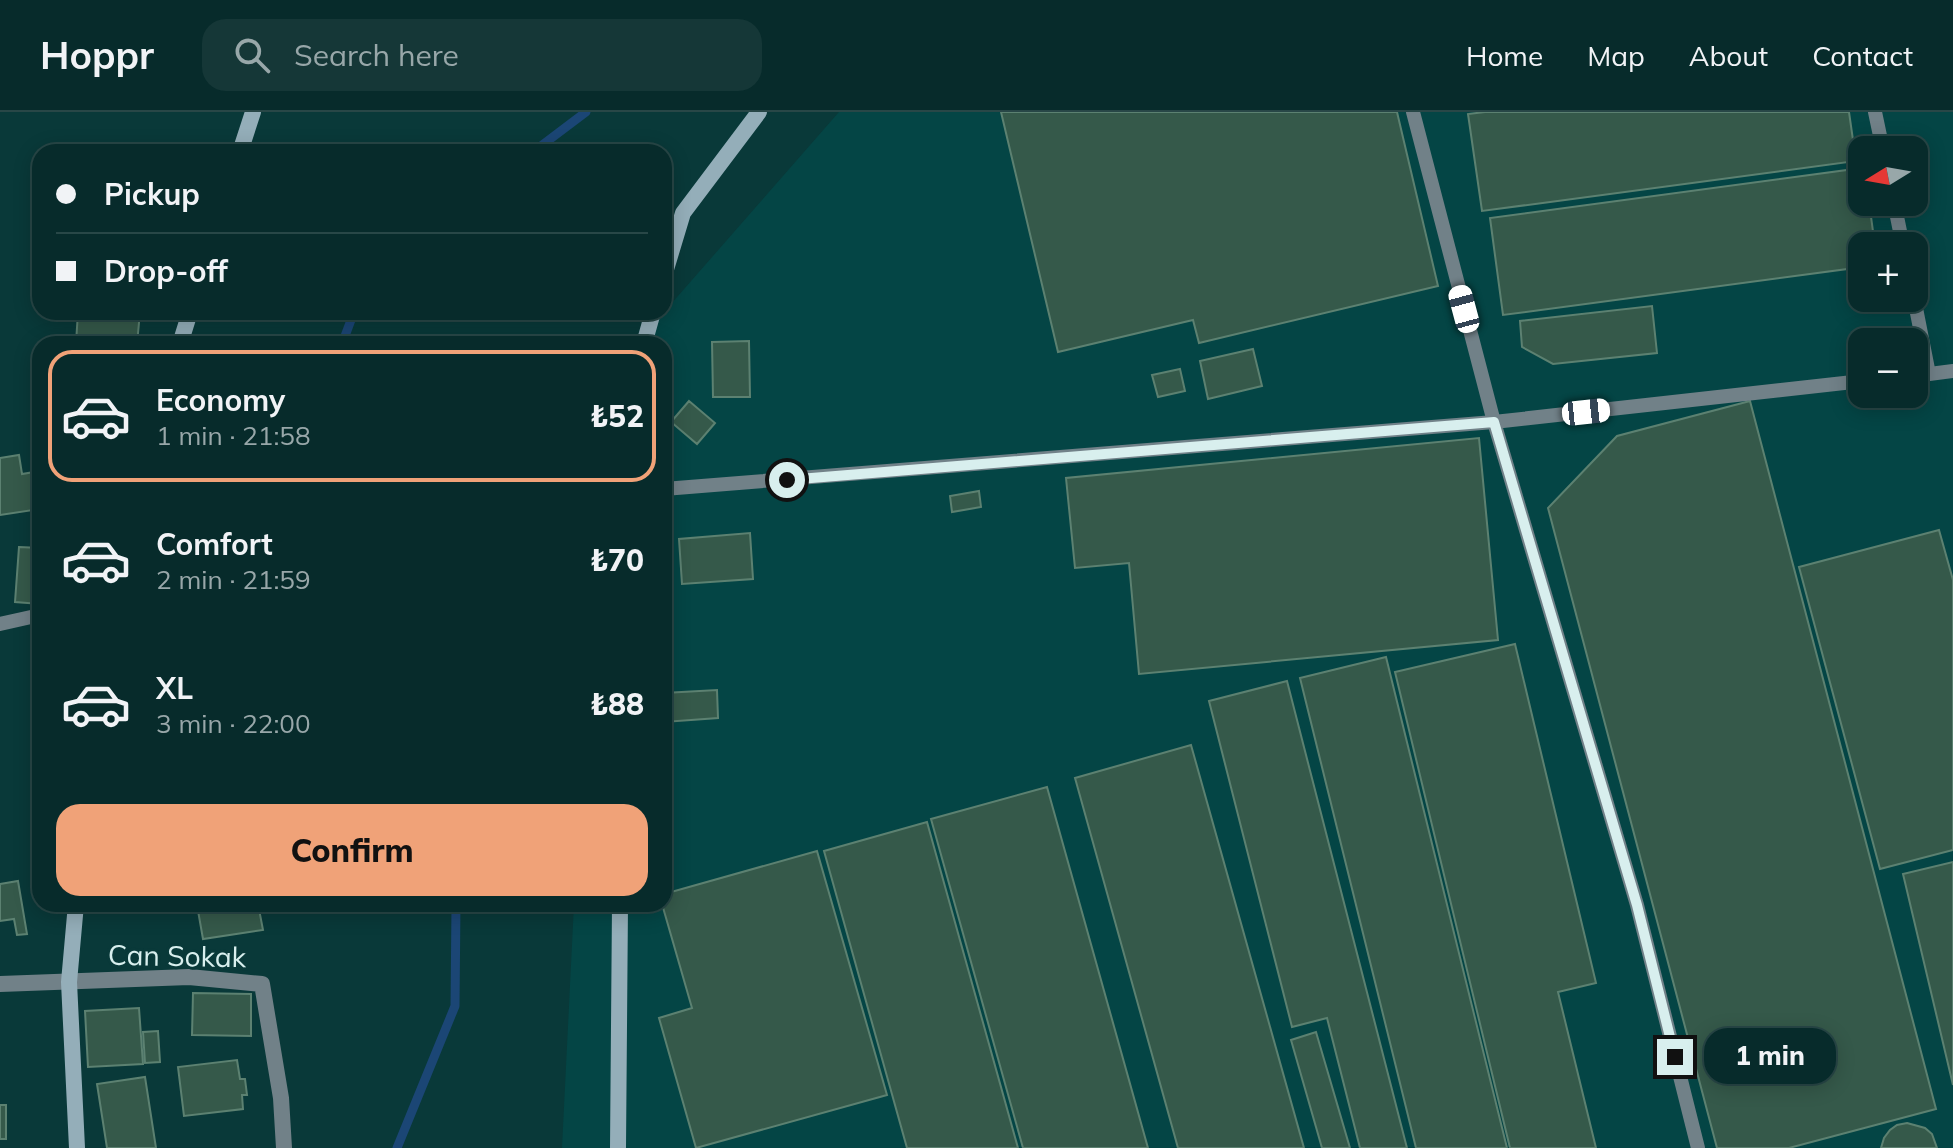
<!DOCTYPE html>
<html lang="en">
<head>
<meta charset="utf-8">
<style>
  :root { --surface:#072b2b; --page:#153737; --text:#f1f3f6; --muted:#98a7a9; --line:#284747; --accent:#f0a278 }
  body { margin:0; font-family:Mulish,sans-serif; background:var(--page); color:var(--text); height:100vh; display:flex; flex-direction:column; font-size:30px; white-space:nowrap }
  * { box-sizing:border-box; margin:0 }
  p { font-size:26px; color:var(--muted) }
  .icon { flex:none; width:44px; height:44px; fill:none; stroke:currentColor; stroke-width:2; stroke-linecap:round; stroke-linejoin:round }
  .map { position:relative; flex:1; overflow:hidden }
  .details { position:absolute; left:32px; top:224px; width:640px; height:576px; display:flex; flex-direction:column; background:var(--surface); border-radius:24px; box-shadow:0 4px 20px #0003,0 0 0 2px var(--line) }
  .details>* { flex:none }
  .guide { position:absolute; left:32px; top:32px; width:640px; height:176px; border-radius:24px; box-shadow:0 4px 20px #0003,0 0 0 2px var(--line); display:grid; align-content:center; height:176px; padding:0 24px; background:var(--surface) }
  .needle { width:52px; rotate:259deg }
  .controls { position:absolute; left:1848px; top:24px; display:grid; gap:16px }
  .controls a { display:grid; place-items:center; width:80px; height:80px; border-radius:16px; background:var(--surface); box-shadow:0 4px 20px #0003,0 0 0 2px var(--line); font-size:40px }
  .end { position:absolute; width:36px; height:36px; margin:-18px; border:10px solid #d8efee; background:#111; box-shadow:0 0 0 4px #111 }
  .from { border-radius:50% }
  .bubble { position:absolute; height:56px; border-radius:24px; background:var(--surface); box-shadow:0 4px 20px #0003,0 0 0 2px var(--line); font-size:26px; font-weight:800; line-height:56px; text-align:center }
  .car { position:absolute; width:24px; height:48px; margin:-24px -12px; border-radius:10px; box-shadow:0 0 6px 2px #0007; background:linear-gradient(#fff 24%,#345 0 40%,#fff 0 76%,#345 0 86%,#fff 0) }
  .guide b { display:flex; align-items:center; gap:28px; height:76px; font-size:30px }
  .guide b+b { border-top:2px solid var(--line) }
  .guide i { width:20px; height:20px; background:var(--text) }
  ul { padding:14px 0 0; list-style:none }
  li { display:flex; align-items:center; gap:24px; height:132px; margin:0 16px 12px; padding:0 8px; border:4px solid transparent; border-radius:24px }
  li div { flex:1 }
  li b { display:block; font-size:30px }
  li em { font-style:normal; font-weight:800 }
  li.selected { border-color:var(--accent) }
  li>.icon { width:72px; height:72px; stroke-width:1.5 }
  .action { display:flex; gap:16px; margin-top:auto; padding:16px 24px }
  .action a { flex:1; height:92px; border-radius:24px; background:var(--accent); color:#111; font-size:32px; font-weight:800; line-height:92px; text-align:center }
  header { display:flex; align-items:center; gap:48px; box-sizing:border-box; height:112px; padding:0 40px; background:var(--surface); border-bottom:2px solid var(--line) }
  header strong { font-size:38px }
  nav { display:flex; gap:44px; margin-inline-start:auto; font-size:28px }
  .search { width:560px; height:72px; background:var(--page); display:flex; align-items:center; gap:20px; box-sizing:border-box; padding:0 28px; border-radius:24px; color:var(--muted); font-size:30px }
  .map>svg:first-child { display:block }
</style>
</head>
<body>
<header>
<strong>Hoppr</strong>
<div class="search"><svg class="icon" aria-label="search" viewBox="0 0 24 24"><circle cx="10" cy="10" r="6"/><path d="M15 15l6 6"/></svg>Search here</div>
<nav><a>Home</a><a>Map</a><a>About</a><a>Contact</a></nav>
</header>
<div class="map">
<svg width="1953" height="1036" viewBox="0 0 1953 1036">
  <rect width="100%" height="100%" fill="#093939"/>
  <path fill="#044545" fill-rule="evenodd" d="M839 0H1953V1036H562L574 792H664V232H636ZM1862 38H1914V90H1862ZM1862 134H1914V186H1862ZM1862 230H1914V282H1862Z"/>
  <g fill="none" stroke-linecap="round" stroke-linejoin="round">
    <path stroke="#1b4675" stroke-width="9" d="M533 40 586 0
      M342 232 354 200
      M397 1036 455 894 456 792"/>
  </g>
  <path fill="#35594a" stroke="#5c8171" stroke-width="2" d="M1001 0H1397L1438 174 1199 231 1193 208 1058 240Z
    M1485 0H1849L1856 49 1482 99 1468 2Z
    M1862 56V90H1869L1875 134H1862V155L1503 203 1490 106Z
    M1652 194 1657 241 1553 252 1522 235 1520 209Z
    M78 200H140L137 232 76 231Z
    M749 229 750 285H713L712 230Z
    M1253 237 1262 274 1208 287 1200 249Z
    M1180 257 1185 279 1158 285 1152 263Z
    M689 289 715 311 697 332 671 310Z
    M1750 289 1936 997 1789 1036H1717L1548 396 1617 324Z
    M1479 326 1498 528 1139 562 1129 451 1075 456 1066 366Z
    M19 343 22 362 40 359V397L0 403V346Z
    M979 379 981 395 952 400 950 384Z
    M1939 418 1953 468V738L1880 757 1799 455Z
    M750 421 753 467 682 472 679 427Z
    M19 435 40 436V492L15 490Z
    M1515 532 1596 871 1558 880 1596 1036H1510L1395 560Z
    M1386 545 1507 1036H1416L1300 566Z
    M1287 569 1407 1036H1360L1327 906 1292 915 1209 589Z
    M717 578 718 606 664 610V581Z
    M1191 633 1304 1036H1178L1075 666Z
    M1047 675 1148 1036H1023L931 707Z
    M927 710 1018 1036H907L824 739Z
    M817 739 887 983 696 1036 659 906 692 896 662 792H664V782Z
    M1953 750V973L1903 762Z
    M18 769 27 822 17 823 14 807 0 809V772Z
    M258 792 263 818 203 827 197 793Z
    M193 881 251 882V924L192 923Z
    M139 896 143 952 88 955 85 899Z
    M158 919 160 950 145 951 143 920Z
    M1316 920 1350 1036H1322L1291 928Z
    M237 948 240 967H245L247 983H242L243 997 184 1004 178 955Z
    M145 965 156 1036H107L97 972Z
    M0 993H6V1027H0Z
    M1907 1011 1925 1016 1932 1022 1937 1036H1881L1884 1026 1890 1018 1897 1013Z"/>
  <g fill="none" stroke-linecap="round" stroke-linejoin="round">
    <path stroke="#718188" stroke-width="14" d="M1413 0 1494 310 1637 793 1698 1036
      M1875 0 1883 38
      M1894 90 1903 134
      M1914 186 1929 262
      M1914 264 1953 259
      M664 377 1494 310 1862 269
      M0 512 40 503"/>
    <path stroke="#718188" stroke-width="16" d="M0 872 189 865 262 872 281 986 284 1036"/>
    <path stroke="#94aeb9" stroke-width="16" d="M240 40 253 0
      M664 164 683 101 759 0
      M180 232 190 200
      M644 232 653 200
      M76 792 69 870 77 1036
      M618 1036 620 792"/>
  </g>
  <g fill="none" stroke-linecap="round" stroke-linejoin="round">
    <path stroke="#d8efee" stroke-width="10" d="M787 368 1494 310 1637 793 1675 945"/>
  </g>
  <g text-anchor="middle" stroke-width="6" stroke-linejoin="round" paint-order="stroke">
    <g font-size="28" fill="#d8efee" stroke="#093939">
      <text transform="translate(177 844) rotate(1)" y="10">Can Sokak</text>
    </g>
  </g>
</svg>
<div class="controls">
<a><svg class="needle" viewBox="-14 -14 28 28"><path d="M0-13l5 13h-10z" fill="#e53935"/><path d="M0 13l5-13h-10z" fill="#98a7a9"/></svg></a>
<a>+</a>
<a>−</a>
</div>
<i class="end from" style="left:787px;top:368px"></i>
<i class="end" style="left:1675px;top:945px"></i>
<div class="bubble" style="left:1704px;top:916px;width:132px">1 min</div>
<i class="car" style="left:1464px;top:197px;rotate:345deg"></i>
<i class="car" style="left:1586px;top:300px;rotate:84deg"></i>
<div class="guide">
<b><i class="from"></i>Pickup</b>
<b><i></i>Drop-off</b>
</div>
<section class="details">
<ul>
<li class="selected"><svg class="icon" aria-label="car" viewBox="0 0 24 24"><path d="M5 17H2v-5l4-1 3-4h7l3 4 3 1v5h-3M9 17h6M6 11h13"/><circle cx="7" cy="17" r="2"/><circle cx="17" cy="17" r="2"/></svg><div><b>Economy</b><p>1 min · 21:58</p></div><em>₺52</em></li>
<li><svg class="icon" aria-label="car" viewBox="0 0 24 24"><path d="M5 17H2v-5l4-1 3-4h7l3 4 3 1v5h-3M9 17h6M6 11h13"/><circle cx="7" cy="17" r="2"/><circle cx="17" cy="17" r="2"/></svg><div><b>Comfort</b><p>2 min · 21:59</p></div><em>₺70</em></li>
<li><svg class="icon" aria-label="car" viewBox="0 0 24 24"><path d="M5 17H2v-5l4-1 3-4h7l3 4 3 1v5h-3M9 17h6M6 11h13"/><circle cx="7" cy="17" r="2"/><circle cx="17" cy="17" r="2"/></svg><div><b>XL</b><p>3 min · 22:00</p></div><em>₺88</em></li>
</ul>
<div class="action"><a>Confirm</a></div>
</section>
</div>
</body>
</html>
